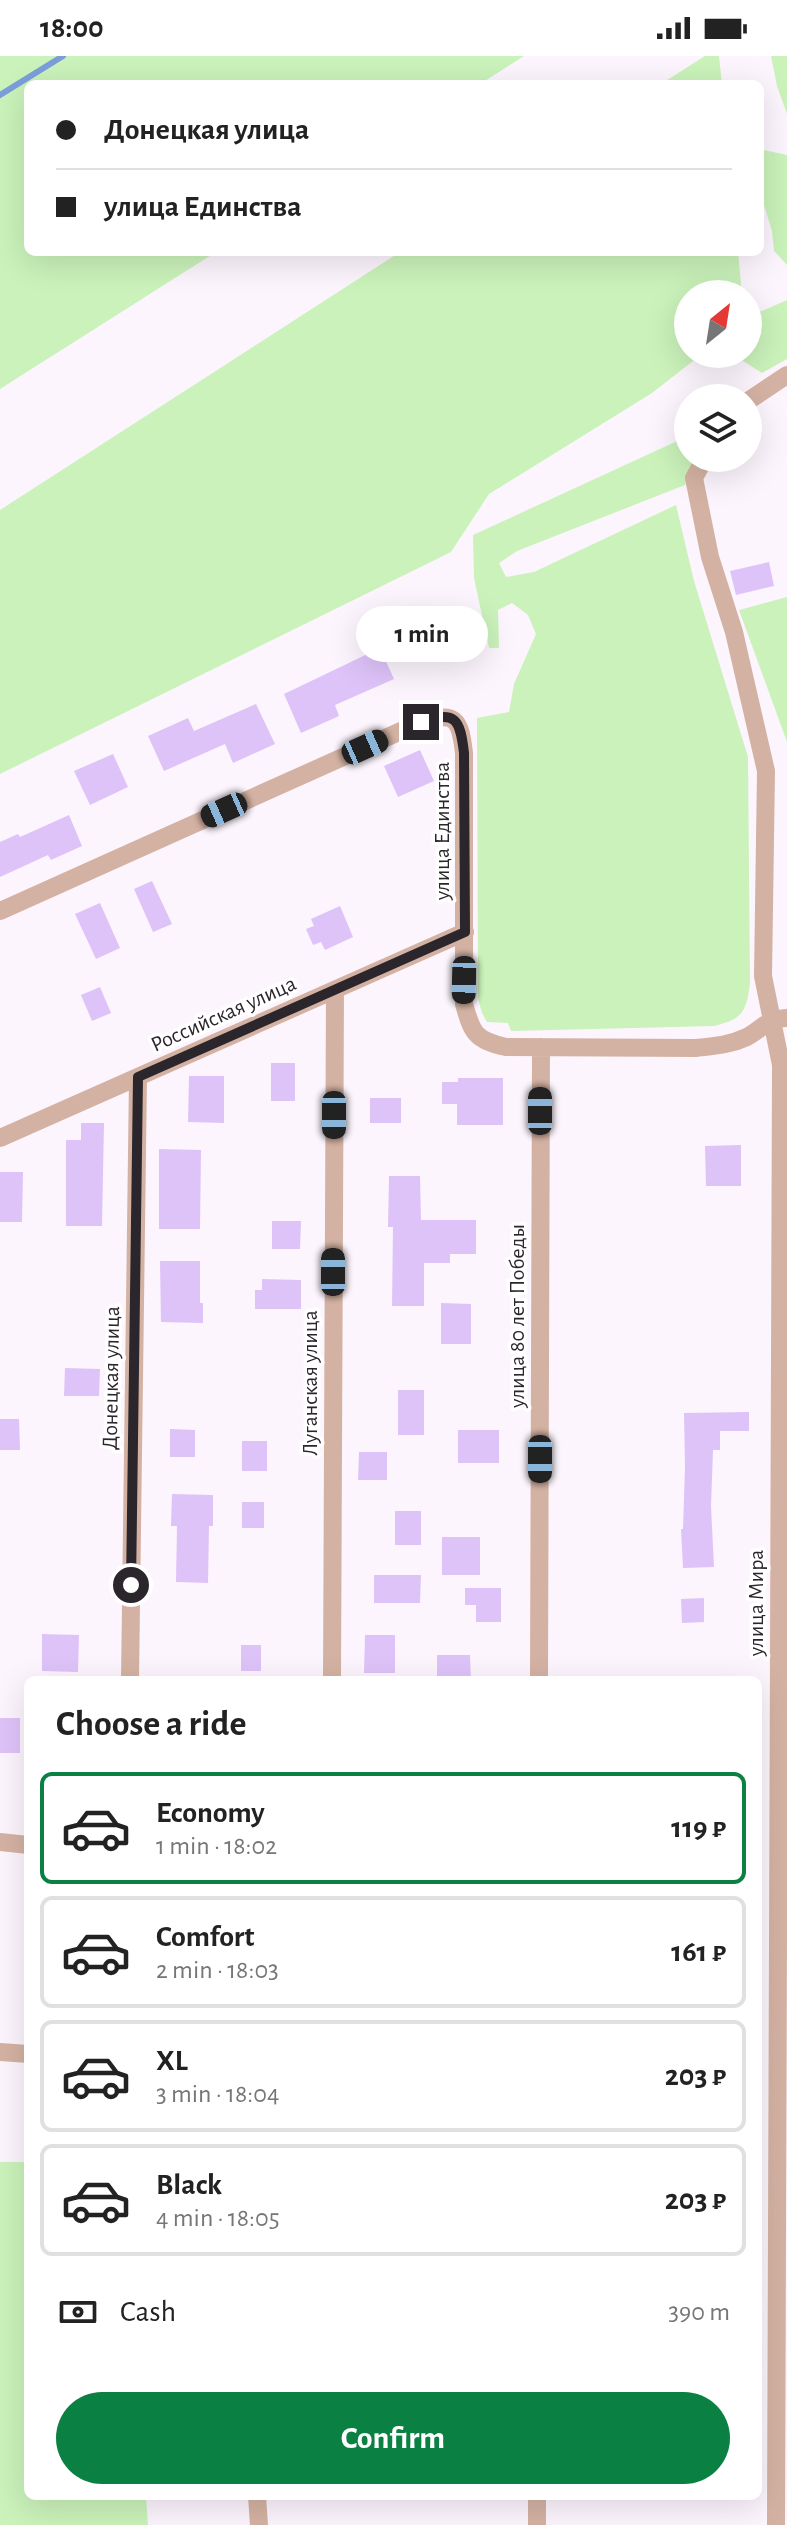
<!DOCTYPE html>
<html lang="en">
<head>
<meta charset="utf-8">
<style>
  :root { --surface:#fff; --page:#f6f6f6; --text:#222; --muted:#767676; --line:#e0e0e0; --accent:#0b8043 }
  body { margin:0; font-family:"Alegreya Sans",sans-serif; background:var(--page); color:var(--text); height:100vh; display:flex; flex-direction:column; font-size:30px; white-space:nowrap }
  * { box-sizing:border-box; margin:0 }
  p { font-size:26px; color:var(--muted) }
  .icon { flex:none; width:44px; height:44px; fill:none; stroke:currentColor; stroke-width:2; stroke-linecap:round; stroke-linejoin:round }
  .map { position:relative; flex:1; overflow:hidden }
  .sheet { position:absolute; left:24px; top:1620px; width:738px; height:824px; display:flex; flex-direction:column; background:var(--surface); border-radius:12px; box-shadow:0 8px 32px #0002 }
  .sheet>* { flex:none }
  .banner { position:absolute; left:24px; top:24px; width:740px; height:176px; border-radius:12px; box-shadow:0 8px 32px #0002; display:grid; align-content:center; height:176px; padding:0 32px; background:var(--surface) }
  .needle { width:52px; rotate:30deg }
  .controls { position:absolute; left:674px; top:224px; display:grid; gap:16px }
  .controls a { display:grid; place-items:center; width:88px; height:88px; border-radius:50%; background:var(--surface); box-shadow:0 8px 32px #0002; font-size:40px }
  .end { position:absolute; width:36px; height:36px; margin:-18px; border:10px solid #2b252c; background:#fff; box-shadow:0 0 0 4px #fff }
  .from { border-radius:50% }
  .bubble { position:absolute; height:56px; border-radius:28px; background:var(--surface); box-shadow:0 8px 32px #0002; font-size:26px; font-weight:600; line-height:56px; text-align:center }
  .car { position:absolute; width:24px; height:48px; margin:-24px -12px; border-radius:10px; box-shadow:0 0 6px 2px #0007; background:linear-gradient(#222 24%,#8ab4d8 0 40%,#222 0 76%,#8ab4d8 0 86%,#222 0) }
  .banner b { display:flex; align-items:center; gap:28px; height:76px; font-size:30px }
  .banner b+b { border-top:2px solid var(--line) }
  .banner i { width:20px; height:20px; background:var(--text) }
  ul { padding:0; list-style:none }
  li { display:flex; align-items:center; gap:24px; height:112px; margin:0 16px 12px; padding:0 16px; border:4px solid var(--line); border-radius:12px }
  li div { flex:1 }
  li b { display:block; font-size:30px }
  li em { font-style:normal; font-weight:600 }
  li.on { border-color:var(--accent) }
  li>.icon { width:72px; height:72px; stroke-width:1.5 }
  h2 { padding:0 32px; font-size:36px; line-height:96px }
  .pay { display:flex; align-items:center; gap:20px; height:88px; padding:0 32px; font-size:30px }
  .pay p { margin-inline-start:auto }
  .button { display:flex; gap:16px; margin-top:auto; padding:16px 32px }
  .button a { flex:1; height:92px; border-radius:48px; background:var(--accent); color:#fff; font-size:32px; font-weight:600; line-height:92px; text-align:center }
  .status { display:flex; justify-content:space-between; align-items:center; height:56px; padding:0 40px; background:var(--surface); direction:ltr }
  .status svg { height:22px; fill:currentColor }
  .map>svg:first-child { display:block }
</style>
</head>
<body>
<div class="status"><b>18:00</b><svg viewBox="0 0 49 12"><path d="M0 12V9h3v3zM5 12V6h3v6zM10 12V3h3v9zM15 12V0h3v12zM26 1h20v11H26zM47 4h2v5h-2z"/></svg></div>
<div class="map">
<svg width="787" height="2469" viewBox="0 0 787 2469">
  <rect width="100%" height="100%" fill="#fcf5fd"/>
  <path fill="#caf2ba" d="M0 0H524L480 28H28V196H216L0 333Z
    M705 0H719L722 28H661Z
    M771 0H787V58L777 30Z
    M764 94 787 99V209L774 195 772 175 760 136V105Z
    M400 196H738L742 238H688V298H702L652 337 489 438 451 496 0 718V454Z
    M787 244V303L762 317 732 298H748V261Z
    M688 380V402H696L685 429 517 495 499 507 506 521 534 516 676 449 694 525 748 701 750 928C746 956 743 963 714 970L511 975 508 967 487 966 482 957 478 942 477 662 509 656 514 628 536 578 528 559 512 547 498 554 499 592H489L474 522 473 479Z
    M787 541V686L739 554Z
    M0 2106H28V2440H146L148 2469H0Z"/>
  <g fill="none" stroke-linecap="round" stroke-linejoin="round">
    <path stroke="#7b9edb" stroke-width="6" d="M0 39 63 0"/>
  </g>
  <path fill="#dec3f9" d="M769 506 774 530 736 539 730 515Z
    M451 566 456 595 421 601 416 572Z
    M380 592 394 623 335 649 339 660 301 677 284 638Z
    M256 648 275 688 233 707 225 688 164 715 148 680 188 662 194 675Z
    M420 694 434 725 398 741 384 710Z
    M113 698 128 731 90 749 74 715Z
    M69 759 82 790 51 804 48 799 0 821V786L18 778 20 781Z
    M152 825 172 868 153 876 134 833Z
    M100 847 120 892 96 903 75 858Z
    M340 850 353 881 325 894 321 886 313 889 306 873 314 870 311 863Z
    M100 931 111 957 92 965 81 939Z
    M271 1007H295V1045H271Z
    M189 1020H224V1067L188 1066Z
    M458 1022H503V1069H457V1048H442V1026H458Z
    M370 1042H401V1067H370Z
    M81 1067H104L102 1170H66V1084H81Z
    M741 1089V1130H706L705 1090Z
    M159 1093 201 1094 200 1173H159Z
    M0 1116H23L22 1166H0Z
    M389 1120H420L421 1164H476V1198H450V1207H424V1250H392L393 1171H388Z
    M272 1165H301L300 1193H272Z
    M160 1205H200V1247H203V1267L161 1266Z
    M262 1223 301 1224V1253H255V1234H262Z
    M441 1247 471 1248V1288H441Z
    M65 1312 100 1313 99 1340H64Z
    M398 1334H424V1379H398Z
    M749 1356V1375H720V1394H713L711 1450 714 1511 683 1512 681 1473H683L685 1410 684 1357Z
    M0 1363H19L20 1394H0Z
    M170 1373 195 1374V1401H170Z
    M458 1374H499V1407H458Z
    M242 1385H267V1415H242Z
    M359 1396H387V1424H358Z
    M172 1438 213 1439V1470H209L208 1527 176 1526 177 1470H171Z
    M242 1446H264V1472H242Z
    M395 1455H421V1489H395Z
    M442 1481H480V1519H442Z
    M374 1519H421L420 1547H374Z
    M465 1532H501V1566H476V1549H465Z
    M704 1542V1566L682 1567 681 1543Z
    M42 1578 79 1579 78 1616 42 1615Z
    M365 1579H395V1617H364Z
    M241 1589H261V1615H241Z
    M437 1599H470L471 1624H437Z
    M0 1662H20V1697H0Z"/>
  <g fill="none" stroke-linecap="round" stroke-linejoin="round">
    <path stroke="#d4b2a3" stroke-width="18" d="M748 345 787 319
      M705 402 694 422 710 501 734 576 766 715 763 920 781 1009 776 2469
      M0 855 421 666C456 655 460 663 464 697V948C472 977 475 984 506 991L696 992C714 990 730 989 747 981 764 972 765 963 787 962
      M0 1082 465 876
      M130 1624 138 1021
      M332 1624 335 934
      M539 1624 541 991
      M0 1786 28 1789
      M0 1996 28 1998
      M257 2440 259 2469
      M537 2469V2440"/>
  </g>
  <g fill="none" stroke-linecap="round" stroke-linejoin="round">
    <path stroke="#2b252c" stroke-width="10" d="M131 1529 138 1021 465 876 464 697C460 663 456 654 421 666"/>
  </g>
  <g text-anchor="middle" stroke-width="7" stroke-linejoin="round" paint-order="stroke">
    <g font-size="22" fill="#2b252c" stroke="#fff">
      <text transform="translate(441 775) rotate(-90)" y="8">улица Единства</text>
      <text transform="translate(223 957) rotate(-24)" y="8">Российская улица</text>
      <text transform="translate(516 1260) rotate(-90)" y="8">улица 80 лет Победы</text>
      <text transform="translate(110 1322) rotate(-89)" y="8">Донецкая улица</text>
      <text transform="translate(309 1327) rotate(-90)" y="8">Луганская улица</text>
      <text transform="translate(755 1547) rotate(-90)" y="8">улица Мира</text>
    </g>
  </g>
</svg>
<div class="controls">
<a><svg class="needle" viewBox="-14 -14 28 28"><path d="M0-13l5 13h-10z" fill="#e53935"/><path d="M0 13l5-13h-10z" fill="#767676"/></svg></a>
<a><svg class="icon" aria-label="layers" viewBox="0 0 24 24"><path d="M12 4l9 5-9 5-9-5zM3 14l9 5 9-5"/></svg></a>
</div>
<i class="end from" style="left:131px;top:1529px"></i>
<i class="end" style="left:421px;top:666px"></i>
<div class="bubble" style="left:356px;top:550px;width:132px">1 min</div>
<i class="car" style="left:365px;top:691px;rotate:66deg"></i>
<i class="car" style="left:224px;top:754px;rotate:246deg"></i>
<i class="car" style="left:464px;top:924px;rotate:181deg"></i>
<i class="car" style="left:540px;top:1055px;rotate:0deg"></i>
<i class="car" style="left:334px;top:1059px;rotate:180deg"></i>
<i class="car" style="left:333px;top:1216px;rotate:0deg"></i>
<i class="car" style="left:540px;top:1403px;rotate:180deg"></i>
<div class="banner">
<b><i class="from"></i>Донецкая улица</b>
<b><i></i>улица Единства</b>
</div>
<section class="sheet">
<h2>Choose a ride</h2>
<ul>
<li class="on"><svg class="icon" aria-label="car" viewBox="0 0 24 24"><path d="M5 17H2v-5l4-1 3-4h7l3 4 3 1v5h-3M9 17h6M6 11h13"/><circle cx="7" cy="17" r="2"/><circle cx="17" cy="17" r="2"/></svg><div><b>Economy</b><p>1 min · 18:02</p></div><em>119 ₽</em></li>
<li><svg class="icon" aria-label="car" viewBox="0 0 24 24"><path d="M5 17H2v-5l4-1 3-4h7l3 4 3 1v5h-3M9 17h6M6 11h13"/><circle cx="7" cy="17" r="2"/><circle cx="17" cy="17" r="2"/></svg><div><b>Comfort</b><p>2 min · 18:03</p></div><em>161 ₽</em></li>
<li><svg class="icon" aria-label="car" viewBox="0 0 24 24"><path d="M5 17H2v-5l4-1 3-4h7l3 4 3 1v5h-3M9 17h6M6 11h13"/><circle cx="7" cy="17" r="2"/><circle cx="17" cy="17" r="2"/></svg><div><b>XL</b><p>3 min · 18:04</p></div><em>203 ₽</em></li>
<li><svg class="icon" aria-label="car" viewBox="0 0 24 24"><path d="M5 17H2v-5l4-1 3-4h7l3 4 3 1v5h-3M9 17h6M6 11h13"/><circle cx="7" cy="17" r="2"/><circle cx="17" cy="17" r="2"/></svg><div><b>Black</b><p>4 min · 18:05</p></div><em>203 ₽</em></li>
</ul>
<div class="pay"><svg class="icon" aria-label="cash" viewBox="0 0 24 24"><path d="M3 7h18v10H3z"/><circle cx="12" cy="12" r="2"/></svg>Cash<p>390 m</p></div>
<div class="button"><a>Confirm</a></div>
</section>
</div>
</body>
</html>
